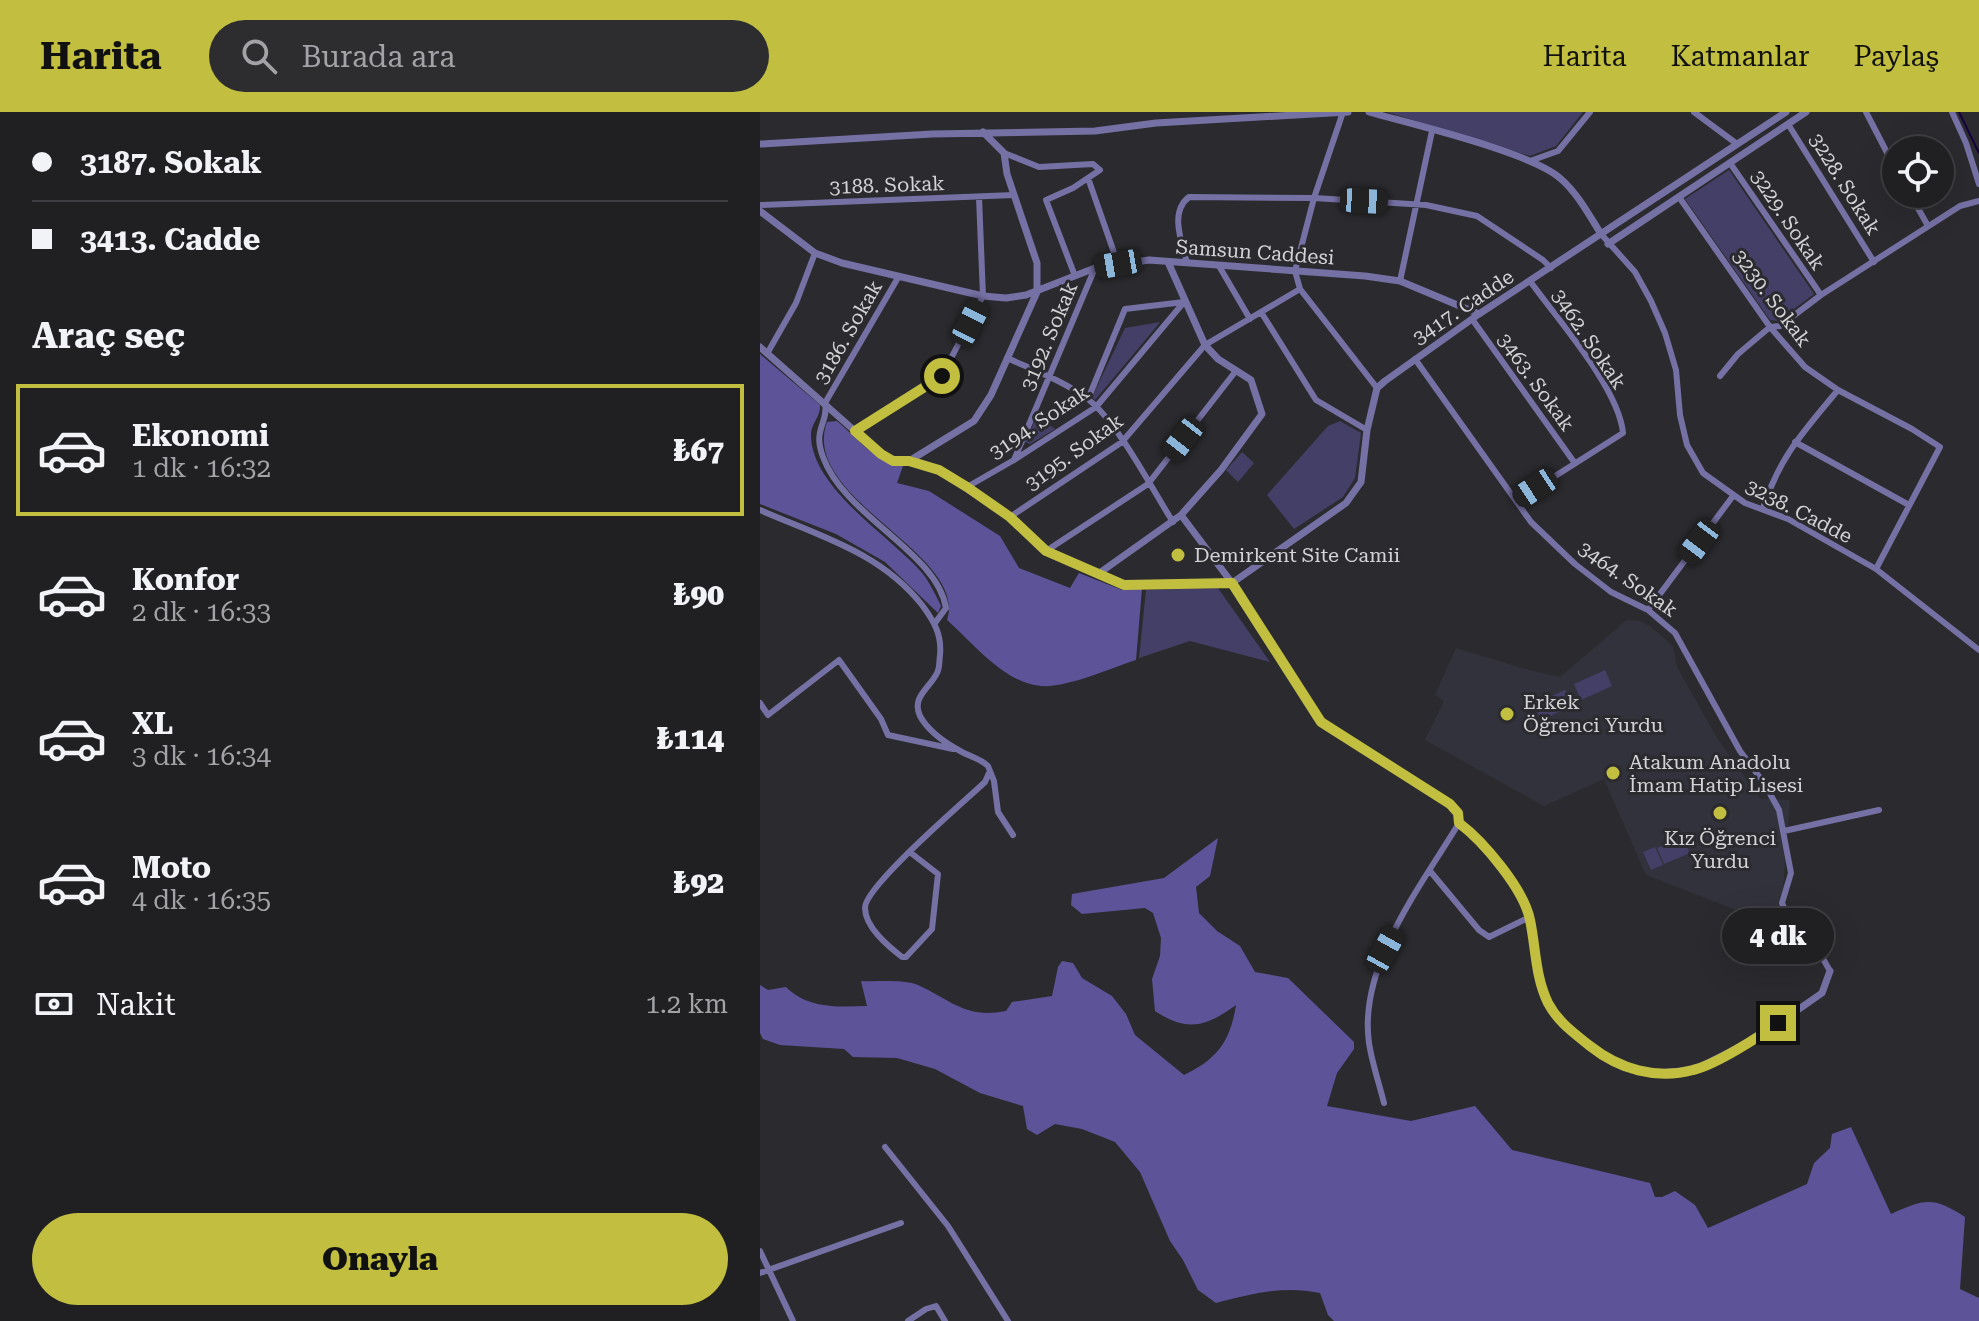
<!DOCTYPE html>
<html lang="tr">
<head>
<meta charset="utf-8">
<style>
  :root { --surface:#202023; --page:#2d2d30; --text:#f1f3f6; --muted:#a2a3a6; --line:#3d3e41; --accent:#c1be40 }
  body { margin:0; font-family:"Roboto Serif",serif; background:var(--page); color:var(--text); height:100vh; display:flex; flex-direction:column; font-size:30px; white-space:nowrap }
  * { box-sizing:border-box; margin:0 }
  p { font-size:26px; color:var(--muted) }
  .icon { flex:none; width:44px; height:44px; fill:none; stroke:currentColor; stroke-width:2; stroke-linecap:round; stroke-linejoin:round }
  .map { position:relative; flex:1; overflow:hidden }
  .details { display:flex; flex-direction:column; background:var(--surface); width:760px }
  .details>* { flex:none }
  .hud { display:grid; align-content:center; height:176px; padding:0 32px; background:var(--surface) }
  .tools { position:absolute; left:1122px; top:24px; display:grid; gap:16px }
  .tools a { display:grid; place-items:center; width:72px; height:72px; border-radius:50%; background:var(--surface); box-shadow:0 8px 32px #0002,0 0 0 2px var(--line); font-size:40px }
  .end { position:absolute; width:36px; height:36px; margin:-18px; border:10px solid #c1be40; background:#111; box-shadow:0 0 0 4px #111 }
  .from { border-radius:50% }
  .bubble { position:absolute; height:56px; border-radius:28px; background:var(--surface); box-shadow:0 8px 32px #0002,0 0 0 2px var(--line); font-size:26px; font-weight:800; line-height:56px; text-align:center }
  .car { position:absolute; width:24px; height:48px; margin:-24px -12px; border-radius:10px; box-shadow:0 0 6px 2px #0007; background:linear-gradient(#222 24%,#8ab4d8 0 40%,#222 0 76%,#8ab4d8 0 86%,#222 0) }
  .hud b { display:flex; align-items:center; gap:28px; height:76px; font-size:30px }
  .hud b+b { border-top:2px solid var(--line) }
  .hud i { width:20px; height:20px; background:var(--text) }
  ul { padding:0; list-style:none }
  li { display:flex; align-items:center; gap:24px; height:132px; margin:0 16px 12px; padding:0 16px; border:4px solid transparent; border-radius:0px }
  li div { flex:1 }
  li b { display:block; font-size:30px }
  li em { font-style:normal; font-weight:800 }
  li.selected { border-color:var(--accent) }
  li>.icon { width:72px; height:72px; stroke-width:1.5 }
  h2 { padding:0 32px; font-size:36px; line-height:96px }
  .pay { display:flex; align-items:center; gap:20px; height:88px; padding:0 32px; font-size:30px }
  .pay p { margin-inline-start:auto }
  .button { display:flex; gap:16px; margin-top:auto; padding:16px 32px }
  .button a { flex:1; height:92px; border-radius:48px; background:var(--accent); color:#111; font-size:32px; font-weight:800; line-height:92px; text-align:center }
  header { display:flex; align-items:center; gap:48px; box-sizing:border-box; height:112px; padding:0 40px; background:var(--accent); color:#111 }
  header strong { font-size:38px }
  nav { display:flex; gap:44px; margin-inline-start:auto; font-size:28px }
  .search { width:560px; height:72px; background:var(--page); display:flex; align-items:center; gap:20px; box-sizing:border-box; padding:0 28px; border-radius:44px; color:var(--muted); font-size:30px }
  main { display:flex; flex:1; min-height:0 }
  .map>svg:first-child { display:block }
</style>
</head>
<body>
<header>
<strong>Harita</strong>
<div class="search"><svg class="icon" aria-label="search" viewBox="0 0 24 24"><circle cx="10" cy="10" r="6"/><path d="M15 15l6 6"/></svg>Burada ara</div>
<nav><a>Harita</a><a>Katmanlar</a><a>Paylaş</a></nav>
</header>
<main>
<section class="details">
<div class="hud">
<b><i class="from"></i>3187. Sokak</b>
<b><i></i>3413. Cadde</b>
</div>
<h2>Araç seç</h2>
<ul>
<li class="selected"><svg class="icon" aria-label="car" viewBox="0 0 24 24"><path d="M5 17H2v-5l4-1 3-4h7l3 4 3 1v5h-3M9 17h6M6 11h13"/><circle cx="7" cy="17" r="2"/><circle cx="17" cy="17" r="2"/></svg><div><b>Ekonomi</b><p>1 dk · 16:32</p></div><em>₺67</em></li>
<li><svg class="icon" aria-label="car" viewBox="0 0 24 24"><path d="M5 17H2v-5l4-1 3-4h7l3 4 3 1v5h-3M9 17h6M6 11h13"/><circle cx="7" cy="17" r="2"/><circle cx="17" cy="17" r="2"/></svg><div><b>Konfor</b><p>2 dk · 16:33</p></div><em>₺90</em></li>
<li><svg class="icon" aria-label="car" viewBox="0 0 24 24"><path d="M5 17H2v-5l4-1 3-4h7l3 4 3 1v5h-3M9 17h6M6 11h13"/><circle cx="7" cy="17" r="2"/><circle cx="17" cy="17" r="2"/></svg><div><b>XL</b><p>3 dk · 16:34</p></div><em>₺114</em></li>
<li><svg class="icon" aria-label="car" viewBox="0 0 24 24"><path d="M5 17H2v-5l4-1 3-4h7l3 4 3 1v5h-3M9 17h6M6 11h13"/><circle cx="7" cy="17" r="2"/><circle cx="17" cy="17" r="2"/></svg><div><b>Moto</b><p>4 dk · 16:35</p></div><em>₺92</em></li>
</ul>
<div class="pay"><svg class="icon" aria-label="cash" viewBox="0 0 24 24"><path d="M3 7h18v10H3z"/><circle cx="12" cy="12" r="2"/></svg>Nakit<p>1.2 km</p></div>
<div class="button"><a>Onayla</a></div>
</section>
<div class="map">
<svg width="1219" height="1209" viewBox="0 0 1219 1209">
  <rect width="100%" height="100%" fill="#2b2b2f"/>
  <path fill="#32323c" d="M867 508 880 509 890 514 913 534 917 555 957 626 1001 687 1030 688 1020 815 886 763 844 667 784 694 665 628 684 589 675 583 696 536 765 557 800 565Z"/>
  <path fill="#443f67" d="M627 0H823L796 34 770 44Z
    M969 58 1054 182 1018 209 1010 208 925 87Z
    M400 210 392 220 335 288 332 285 365 216Z
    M277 304 295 317 270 332 265 330Z
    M580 309 601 321 595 366 583 385 534 417 507 383 568 314Z
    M482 340 494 351 478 370 466 358Z
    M458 476 510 550 430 529 379 546 386 478Z
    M845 558 852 574 821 588 814 572Z
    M805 578 812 594 781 608 774 592Z
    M923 725 930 741 904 752 897 736Z
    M895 735 903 753 891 758 883 740Z"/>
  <path fill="#5d5399" d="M0 242 60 293C61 304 51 312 51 322 50 376 133 426 163 462 170 471 176 484 181 494L178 501 125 450 76 422 0 392Z
    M77 309C97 326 117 352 143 354L137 371 169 379 240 424 259 456 310 476 319 461 362 478 382 476 376 548C351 556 307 576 281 574 244 571 213 531 187 508 209 441 39 387 67 310Z
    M458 726 450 764 436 775 439 801 457 819 480 834 495 860 528 866 594 930V937L577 961 567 994 651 1009 715 994 752 1038 890 1071 895 1085H902L915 1079 935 1093 948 1116 1047 1072 1054 1051 1070 1036 1072 1022 1091 1015 1131 1102C1164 1087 1173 1084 1205 1105L1200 1177 1219 1186V1209H574L568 1203 560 1181C523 1173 492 1182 456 1191L438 1178 423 1148 410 1129 380 1060 355 1030 322 1017 295 1012 277 1023 267 1017 263 994 220 981 175 957 137 946 93 945 84 937 20 933 3 927 0 921V873L8 878 26 875C48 897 78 895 107 894L101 869C118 870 142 867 158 873 191 888 205 907 246 899L252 890 292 884 298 855 302 849 313 851 322 866 352 884 366 902 375 923 424 963C457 947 470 930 476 893 447 914 428 921 395 899L392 867 400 844 401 826 393 801 385 796 322 802 311 793 312 782 404 766Z"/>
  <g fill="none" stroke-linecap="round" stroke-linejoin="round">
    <path stroke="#15003f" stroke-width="2" d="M1199 0 1219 41"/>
    <path stroke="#7671a4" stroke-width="6" d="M583 0 554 86 535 159 540 177 617 276
      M934 0 977 32
      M1106 0 1136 58
      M1192 0 1206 31 1219 72
      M1028 12 1114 150
      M244 41 279 55 333 52 340 58 313 76 286 88 315 164
      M770 49 798 39 830 0
      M970 51 1061 183
      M328 66 358 152
      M1150 82 1168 114
      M919 85 1010 215 1045 255 1078 278 1152 317 1180 335 1116 457
      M0 93 254 83
      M841 122 875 160 891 189 905 221 916 258 920 303 927 333 943 361 985 391 1028 407 1116 457 1219 538
      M427 151C422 131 409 100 429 85L554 86 666 93 717 104 783 148 791 156
      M459 154 490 207
      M139 164 65 291C69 311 52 317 63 345 84 404 177 440 186 496L175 511
      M640 169 672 19
      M501 200 556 288 607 318
      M712 207 814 350
      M8 240 36 191 55 141
      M247 246C274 258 306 270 329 288 358 311 392 377 413 410
      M655 247 771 410 815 452 851 480 888 498 915 521 980 639 1004 671 1019 698 1031 761 1022 791 1034 820 1058 838 1070 859
      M960 264 978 242 1010 215 1020 214 1061 183 1200 94 1219 89
      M328 287 365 197 424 190
      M95 319 182 264 223 184 219 85
      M1035 330 1149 393
      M254 348 335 156
      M207 375 254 348 336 295 424 190
      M756 389 863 321C859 276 797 207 770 169
      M1003 396C1020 344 1044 319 1078 278
      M0 398C59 424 120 440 162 493 174 509 182 523 180 543 179 550 180 556 177 561 170 576 151 585 160 604 168 619 187 632 202 640 211 645 221 647 228 654L234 669 238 700 253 723
      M250 405 362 330 445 233 540 177
      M286 439 388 372 475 260
      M338 462 364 473 472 471
      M888 498 973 384
      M0 591 8 603 79 548 121 607 128 623 193 637
      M1024 719 1119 698
      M151 741 178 762 172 817 146 845H142C128 834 105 815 105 796 104 775 205 689 225 670L229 661
      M670 759 719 818 729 825 770 805
      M624 991C619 971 612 951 609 931 598 854 661 774 699 711
      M125 1035 188 1114 248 1209
      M0 1139 33 1209
      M0 1161 141 1111
      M148 1209 166 1197 176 1194 185 1209"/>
    <path stroke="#7671a4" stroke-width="7" d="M609 0C651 12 774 41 801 67 818 82 829 103 841 122
      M0 32 172 22 335 19 396 11 588 0
      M0 99 55 141 82 151 223 184 246 186 266 183 335 156 389 148 605 164 640 169 719 202
      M848 132 1046 0
      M0 235 121 342 133 349H149L179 358 250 405 286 439 338 462 421 403 461 358 502 302 491 268 458 247 445 233 408 150
      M149 349 214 309 231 283 277 180V151L247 62 244 41 223 20
      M421 403 472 471 561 610 690 692 698 701 699 711 720 729 754 773 770 805 777 859 788 891 804 913 841 942 863 955 897 961 934 958 996 927 1062 881 1070 859
      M472 471 586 391 601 370 607 318 617 276 625 269 719 202 1026 0"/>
  </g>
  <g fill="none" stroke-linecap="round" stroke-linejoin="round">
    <path stroke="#c1be40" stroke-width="10" d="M182 264 95 319 121 342 133 349H149L179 358 207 375 250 405 286 439 364 473 472 471 561 610 690 692 698 701 699 711C723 729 764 777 770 808 776 836 775 864 788 891 798 910 814 921 830 934 859 957 896 968 933 958 955 953 999 925 1018 911"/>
  </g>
  <g fill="#c1be40" stroke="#2b2b2f" stroke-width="3">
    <circle cx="418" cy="443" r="8"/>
    <circle cx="747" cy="602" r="8"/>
    <circle cx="853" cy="661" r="8"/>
    <circle cx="960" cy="701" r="8"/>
  </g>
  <g text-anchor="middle" stroke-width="6" stroke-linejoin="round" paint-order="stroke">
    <g font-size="20" fill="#d3d3d6" stroke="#2b2b2f">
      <text transform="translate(1085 72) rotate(58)" y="7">3228. Sokak</text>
      <text transform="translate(127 73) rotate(-2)" y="7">3188. Sokak</text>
      <text transform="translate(1028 108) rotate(56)" y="7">3229. Sokak</text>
      <text transform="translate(495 140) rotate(4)" y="7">Samsun Caddesi</text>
      <text transform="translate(1012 186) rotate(53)" y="7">3230. Sokak</text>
      <text transform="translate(703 195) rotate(-34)" y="7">3417. Cadde</text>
      <text transform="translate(88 220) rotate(-60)" y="7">3186. Sokak</text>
      <text transform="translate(289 224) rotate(-67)" y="7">3192. Sokak</text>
      <text transform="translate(829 227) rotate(56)" y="7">3462. Sokak</text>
      <text transform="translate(776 270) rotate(54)" y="7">3463. Sokak</text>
      <text transform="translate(279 310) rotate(-34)" y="7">3194. Sokak</text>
      <text transform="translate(314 340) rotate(-36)" y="7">3195. Sokak</text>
      <text transform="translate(1039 399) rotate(27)" y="7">3238. Cadde</text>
      <text transform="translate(868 467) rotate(35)" y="7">3464. Sokak</text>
    </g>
    <g font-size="20" fill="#d3d3d6" stroke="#2b2b2f" text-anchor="start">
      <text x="434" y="450">Demirkent Site Camii</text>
      <text x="763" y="597">Erkek<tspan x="763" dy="23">Öğrenci Yurdu</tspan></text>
      <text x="869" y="657">Atakum Anadolu<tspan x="869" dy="23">İmam Hatip Lisesi</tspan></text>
      <text x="960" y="733" text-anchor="middle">Kız Öğrenci<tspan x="960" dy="23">Yurdu</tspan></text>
    </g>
  </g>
</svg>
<div class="tools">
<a><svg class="icon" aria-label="locate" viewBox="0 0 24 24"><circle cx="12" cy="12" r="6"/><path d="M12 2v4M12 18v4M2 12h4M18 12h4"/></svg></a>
</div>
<i class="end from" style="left:182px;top:264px"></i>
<i class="end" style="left:1018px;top:911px"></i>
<div class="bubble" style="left:962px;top:796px;width:112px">4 dk</div>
<i class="car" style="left:604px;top:89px;rotate:93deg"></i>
<i class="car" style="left:358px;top:152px;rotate:260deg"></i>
<i class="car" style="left:210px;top:211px;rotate:27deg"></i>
<i class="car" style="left:423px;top:327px;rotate:218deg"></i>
<i class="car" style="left:775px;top:376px;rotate:237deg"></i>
<i class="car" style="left:939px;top:430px;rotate:217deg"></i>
<i class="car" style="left:625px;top:838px;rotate:29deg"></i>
</div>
</main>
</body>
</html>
